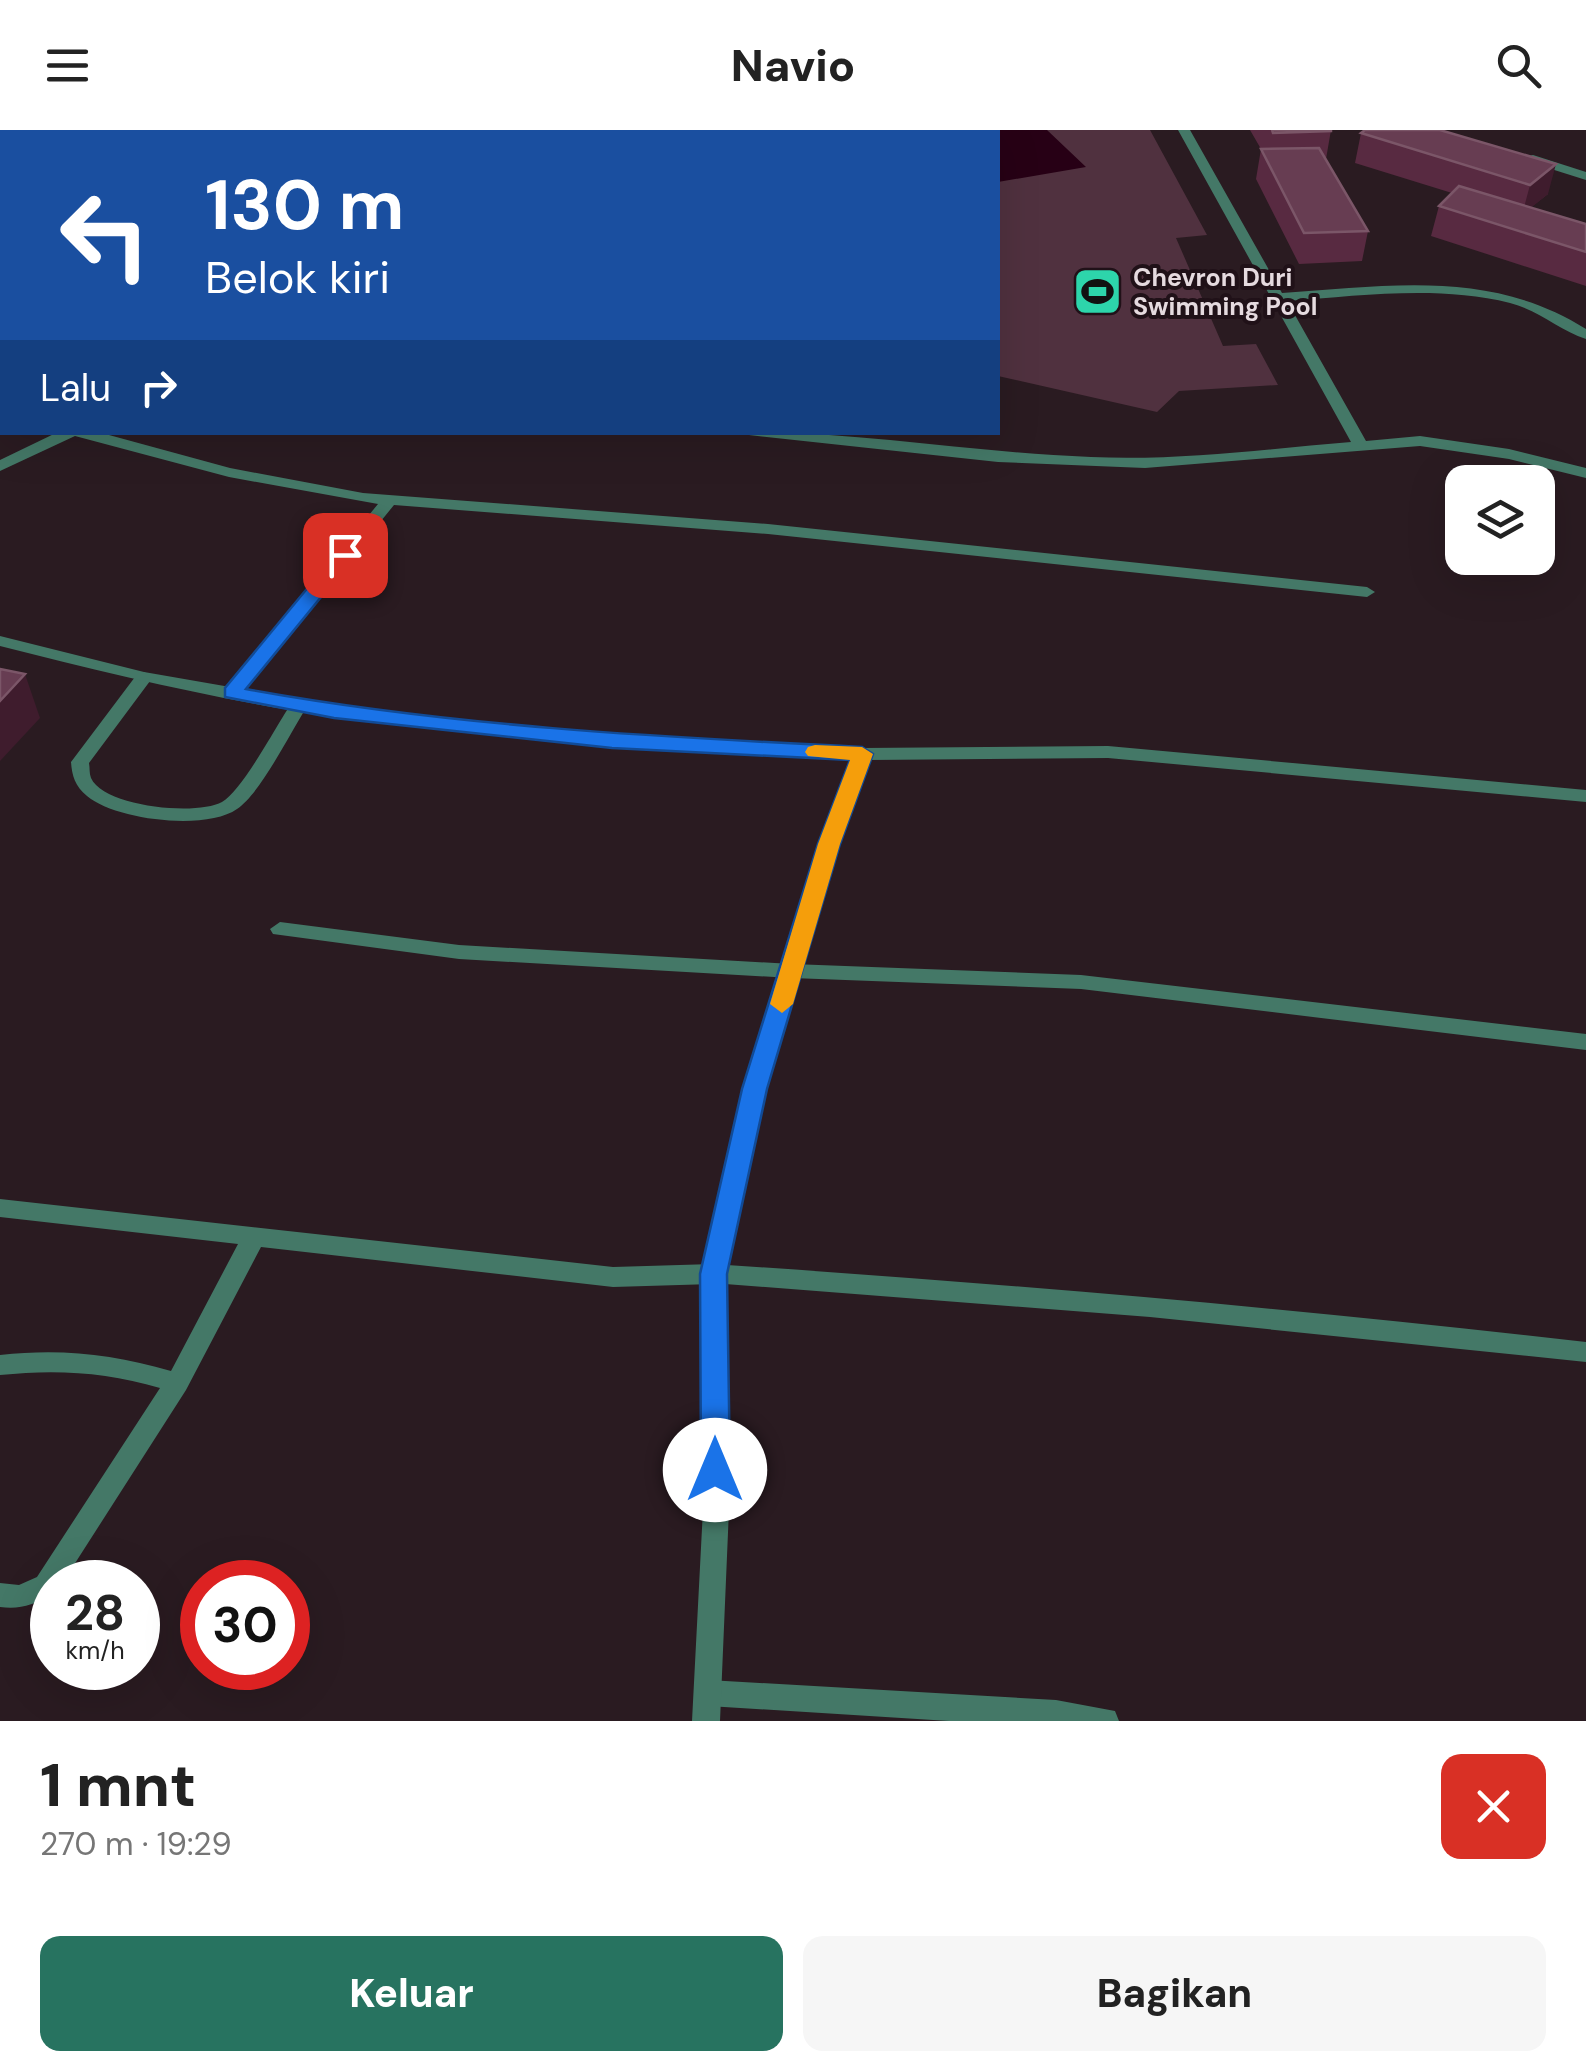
<!DOCTYPE html>
<html lang="id">
<head>
<meta charset="utf-8">
<style>
	:root { --surface:#fff; --page:#f6f6f6; --text:#222; --muted:#767676; --accent:#277360 }
	body { margin:0; font-family:"DM Sans",sans-serif; background:var(--page); color:var(--text); height:100vh; display:flex; flex-direction:column; font-size:38px; white-space:nowrap }
	* { box-sizing:border-box; margin:0 }
	p { font-size:32px; color:var(--muted) }
	.icon { flex:none; width:55px; height:55px; fill:none; stroke:currentColor; stroke-width:2; stroke-linecap:round; stroke-linejoin:round }
	.map { position:relative; height:1591px; overflow:hidden }
	.side { display:flex; flex-direction:column; background:var(--surface); flex:1 }
	.side>* { flex:none }
	.top-card { position:absolute; left:0px; top:0px; width:1000px; height:305px; box-shadow:0 10px 40px #0002; background:#1a4fa0; color:#fff; overflow:hidden }
	.buttons { position:absolute; left:1445px; top:335px; display:grid; gap:20px }
	.buttons a { display:grid; place-items:center; width:110px; height:110px; border-radius:20px; background:var(--surface); box-shadow:0 10px 40px #0002; font-size:50px }
	.speed { position:absolute; left:30px; top:1430px; display:flex; gap:20px; font-size:50px; font-weight:700; text-align:center }
	.speed>* { display:grid; place-content:center; width:130px; height:130px; border-radius:50%; background:var(--surface); box-shadow:0 10px 40px #0002; line-height:1 }
	.speed small { font-size:25px; font-weight:400 }
	.speed .limit { border:15px solid #d22; background:#fff; color:#111 }
	.pin { position:absolute; display:grid; place-items:center; width:85px; height:85px; color:#fff; margin:-42px; border-radius:20px; box-shadow:0 5px 15px #0006 }
	.me { position:absolute; width:110px; margin:-55px; rotate:0deg; stroke-linejoin:round; filter:drop-shadow(0 0 8px #0008) }
	.turn { display:flex; align-items:center; gap:35px; height:210px; padding:0 40px; font-size:45px }
	.turn .icon { width:130px; height:130px; stroke-width:2.5 }
	.turn b { display:block; font-size:70px; line-height:85px }
	.then { display:flex; align-items:center; height:95px; padding:0 40px; background:#0003; gap:20px; font-size:38px }
	.round { display:grid; place-items:center; flex:none; width:105px; height:105px; border-radius:20px; background:var(--page) }
	.overview { display:flex; align-items:center; justify-content:space-between; height:170px; padding:0 40px }
	h1 { font-size:60px; font-weight:800; line-height:75px }
	.button { display:flex; gap:20px; margin-top:auto; padding:20px 40px }
	.button a { flex:1; height:115px; border-radius:20px; background:var(--accent); color:#fff; font-size:40px; font-weight:800; line-height:115px; text-align:center }
	.button a+a { background:var(--page); color:var(--text) }
	header { display:flex; justify-content:space-between; align-items:center; height:130px; padding:0 40px; background:var(--surface); font-size:45px; font-weight:800 }
	.map>svg:first-child { display:block }
	.green { fill:#50313f }
	.water { fill:#270015 }
	.lines { fill:none; stroke-linecap:round; stroke-linejoin:round }
	.lane { fill:#447867; fill-rule:evenodd }
	.street { fill:#447867; fill-rule:evenodd }
	.wall { fill:#582a41 }
	.shaded-wall { fill:#3f1c2d }
	.building { fill:#673d52; stroke:#7b5668; stroke-width:2.5 }
	.route { fill:#1a73e8; stroke:#114b97; stroke-width:2.5 }
	.slow { fill:#f59e0b }
	.labels { text-anchor:middle; stroke-width:8; stroke-linejoin:round; paint-order:stroke }
	.far-poi-label { font-size:25px; font-weight:bold; fill:#e5dadf; stroke:#201118; text-anchor:start }
</style>
</head>
<body>
<header><svg class="icon" aria-label="menu" viewBox="0 0 24 24"><path d="M4 6h16M4 12h16M4 18h16"/></svg>Navio<svg class="icon" aria-label="search" viewBox="0 0 24 24"><circle cx="10" cy="10" r="6"/><path d="M15 15l6 6"/></svg></header>
<div class="map">
<svg width="1586" height="1591" viewBox="0 0 1586 1591">
	<rect width="100%" height="100%" fill="#2a1b21"/>
	<polygon class="green" points="737,0 1150,0 1207,105 1176,108 1223,216 1256,214 1278,255 1179,261 1157,282 998,246 998,2"/>
	<polygon class="water" points="968,0 1047,0 1086,37 998,52 998,2 952,2"/>
	<g class="lines">
		<g class="lane">
			<polygon points="58,302 98,302 230,338 363,363 768,394 1367,457 1375,462 1367,467 768,404 394,375 238,567 226,567 223,563 226,559 378,374 229,347 75,306 0,341 0,330"/>
			<path d="M 144,542 L 153,547 L 89,633 C 90,638 89,643 91,648 C 104,677 197,686 222,672 C 243,660 277,594 293,571 L 299,569 L 308,575 C 291,601 261,663 237,679 C 206,701 115,690 87,666 C 75,656 72,646 71,632 L 138,543 Z"/>
			<polygon points="280,792 459,815 792,834 1081,845 1586,904 1586,920 1081,859 792,848 459,829 273,804 270,799"/>
			<path d="M 0,1069 L 613,1137 L 713,1134 L 721,1137 L 725,1144 L 721,1151 L 713,1154 L 613,1157 L 261,1117 L 186,1260 L 63,1452 L 52,1452 L 52,1466 C 33,1474 21,1480 0,1477 L 0,1453 L 19,1455 L 37,1447 L 160,1258 C 106,1242 56,1239 0,1245 L 0,1225 C 60,1218 113,1224 171,1241 L 238,1114 L 0,1087 Z"/>
			<polygon points="708,1550 1056,1570 1115,1581 1119,1591 949,1591 708,1576 698,1572 694,1563 698,1554"/>
		</g>
		<g class="street">
			<path d="M 1178,0 L 1190,0 L 1282,163 C 1389,156 1491,139 1586,199 L 1586,209 C 1559,200 1538,180 1510,173 C 1437,155 1360,166 1287,171 L 1366,311 L 1420,306 L 1509,319 L 1586,338 L 1586,348 L 1509,329 L 1420,316 L 1145,338 L 998,332 L 749,305 L 747,302 C 862,302 976,323 1091,327 C 1178,331 1265,319 1351,312 Z"/>
			<polygon points="1533,25 1586,42 1586,50 1529,32 1529,26"/>
			<path d="M 0,506 L 144,542 L 334,575 L 612,606 L 862,618 L 1108,616 L 1586,660 L 1586,672 L 1108,628 L 869,630 L 839,714 L 766,959 L 727,1135 C 1014,1154 1300,1179 1586,1212 L 1586,1232 L 1150,1187 L 725,1154 L 729,1379 L 720,1591 L 692,1591 L 703,1379 L 701,1144 L 744,959 L 819,714 L 851,629 C 678,621 506,611 335,587 C 222,571 111,544 0,516 Z"/>
		</g>
	</g>
	<g class="wall">
		<polygon points="1250,0 1331,0 1326,29 1368,101 1362,131 1299,134 1256,49 1261,19"/>
		<polygon points="1440,0 1548,64 1531,77 1586,94 1586,156 1431,106 1439,76 1452,63 1355,33 1361,3"/>
	</g>
	<g class="shaded-wall">
		<polygon points="2,24 2,60 0,62 0,26"/>
		<polygon points="1556,34 1548,64 1522,85 1530,55"/>
		<polygon points="25,544 40,588 0,631 0,571"/>
	</g>
	<g class="building">
		<polygon points="0,0 39,0 36,2 2,2 2,24 0,26"/>
		<polygon points="1272,0 1331,0 1331,1 1273,3"/>
		<polygon points="1365,0 1440,0 1556,34 1530,55 1361,3"/>
		<polygon points="1319,18 1368,101 1304,103 1261,19"/>
		<polygon points="1459,56 1586,94 1586,122 1439,76"/>
		<polygon points="0,539 25,544 0,571"/>
	</g>
	<path class="route" d="M 345,419 L 354,425 L 352,429 L 246,559 C 449,596 656,607 862,617 L 873,624 L 840,714 L 767,959 L 727,1144 L 730,1340 L 725,1349 L 715,1353 L 705,1349 L 701,1340 L 700,1144 L 742,959 L 818,714 L 850,630 L 612,618 L 334,588 L 225,567 L 225,558 L 338,421 Z"/>
	<polygon class="slow" points="815,615 862,617 873,624 840,714 793,874 782,883 770,874 818,714 850,630 808,626 805,622 808,617"/>
	<defs>
		<symbol id="stadium-square" viewBox="-11 -11 22 22"><rect x="-9" y="-9" width="18" height="18" rx="4" fill="#2dd5ab" stroke="#201118"/><path d="M0-5a6.5 5 0 1 0 0 10a6.5 5 0 1 0 0-10ZM-3.5-1.8h7v3.6h-7Z" fill="#111"/></symbol>
	</defs>
	<g fill-rule="evenodd">
		<use href="#stadium-square" x="1070" y="134" width="55" height="55"/>
	</g>
	<g class="labels">
		<g class="far-poi-label">
			<text x="1133" y="156">Chevron Duri<tspan x="1133" dy="29">Swimming Pool</tspan></text>
		</g>
	</g>
</svg>
<div class="buttons">
<a><svg class="icon" aria-label="layers" viewBox="0 0 24 24"><path d="M12 4l9 5-9 5-9-5zM3 14l9 5 9-5"/></svg></a>
</div>
<div class="speed"><div>28<small>km/h</small></div><div class="limit">30</div></div>
<div class="pin" style="left:345px;top:425px;background:#d93025"><svg class="icon" aria-label="arrive" viewBox="0 0 24 24"><path d="M6 21V4h12l-3 4 3 4H6"/></svg></div>
<svg class="me" style="left:715px;top:1340px" viewBox="-20 -20 40 40"><circle r="19" fill="#fff"/><path d="M0-13L10 11 0 6-10 11z" fill="#1a73e8"/></svg>
<div class="top-card">
<div class="turn"><svg class="icon" aria-label="left" viewBox="0 0 24 24"><path d="M17 20v-9H6M10 6l-5 5 5 5"/></svg><div><b>130 m</b>Belok kiri</div></div>
<div class="then">Lalu<svg class="icon" aria-label="right" viewBox="0 0 24 24"><path d="M7 20v-9h11M14 6l5 5-5 5"/></svg></div>
</div>
</div>
<section class="side">
<div class="overview"><div><h1>1 mnt</h1><p>270 m · 19:29</p></div><a class="round" style="background:#d93025;color:#fff"><svg class="icon" aria-label="close" viewBox="0 0 24 24"><path d="M6 6l12 12M18 6L6 18"/></svg></a></div>
<div class="button"><a>Keluar</a><a>Bagikan</a></div>
</section>
</body>
</html>
